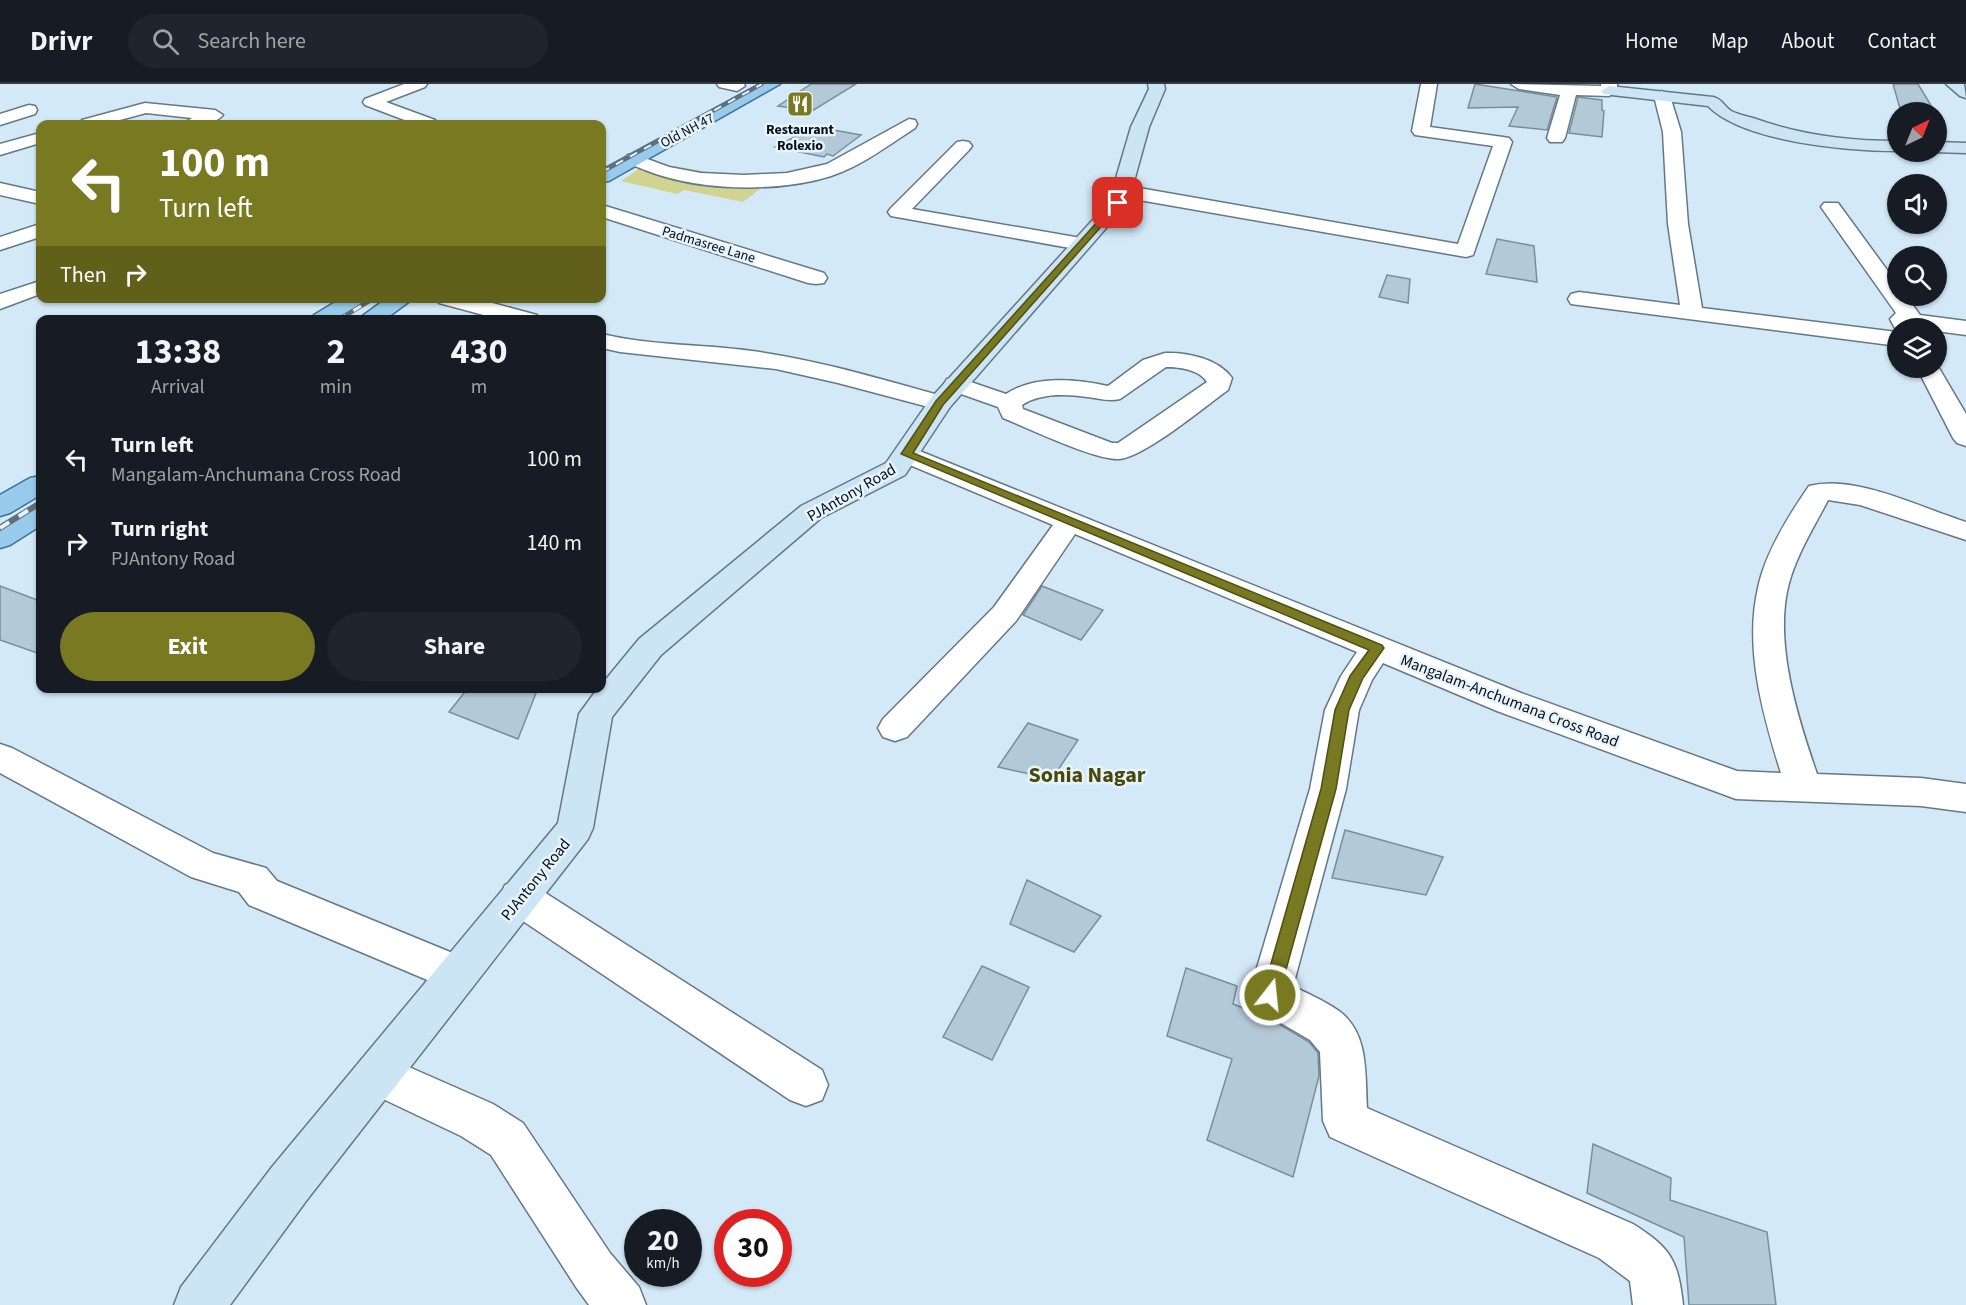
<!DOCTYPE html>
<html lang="en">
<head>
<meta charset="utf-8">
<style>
	:root { --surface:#171b24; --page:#20242c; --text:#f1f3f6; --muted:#9ea1a6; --line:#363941; --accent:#787921 }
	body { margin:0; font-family:"Source Sans 3",sans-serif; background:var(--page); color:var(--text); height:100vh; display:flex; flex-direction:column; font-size:22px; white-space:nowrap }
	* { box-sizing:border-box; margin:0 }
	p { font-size:20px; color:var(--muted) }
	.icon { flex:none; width:33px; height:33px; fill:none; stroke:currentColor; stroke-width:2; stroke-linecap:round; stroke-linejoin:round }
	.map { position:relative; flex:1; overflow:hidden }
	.panel { position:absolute; left:36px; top:231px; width:570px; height:378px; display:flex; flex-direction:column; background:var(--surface); border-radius:12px; box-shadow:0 2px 4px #0004 }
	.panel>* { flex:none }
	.hud { position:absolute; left:36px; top:36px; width:570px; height:183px; border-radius:12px; box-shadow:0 2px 4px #0004; background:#787921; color:#fff; overflow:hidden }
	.needle { width:39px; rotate:43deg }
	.tools { position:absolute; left:1887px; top:18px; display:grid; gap:12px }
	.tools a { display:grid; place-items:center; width:60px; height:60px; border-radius:50%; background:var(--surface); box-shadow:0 2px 4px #0004; font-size:30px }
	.speed { position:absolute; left:624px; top:1125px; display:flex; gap:12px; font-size:30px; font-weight:700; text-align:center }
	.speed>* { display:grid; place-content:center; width:78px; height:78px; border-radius:50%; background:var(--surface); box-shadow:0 2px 4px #0004; line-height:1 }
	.speed small { font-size:15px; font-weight:400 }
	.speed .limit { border:9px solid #d22; background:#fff; color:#111 }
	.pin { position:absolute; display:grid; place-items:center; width:51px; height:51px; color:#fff; margin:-26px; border-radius:12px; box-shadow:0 3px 9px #0006 }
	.me { position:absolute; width:66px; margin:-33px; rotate:16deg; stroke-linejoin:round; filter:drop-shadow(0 0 4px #0008) }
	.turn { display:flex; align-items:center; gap:21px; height:126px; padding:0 24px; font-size:27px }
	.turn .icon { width:78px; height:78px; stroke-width:2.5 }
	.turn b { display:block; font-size:42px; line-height:51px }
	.then { display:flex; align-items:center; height:57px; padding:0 24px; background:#0003; gap:12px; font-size:22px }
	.eta { display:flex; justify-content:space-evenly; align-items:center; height:102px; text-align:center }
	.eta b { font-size:36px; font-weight:700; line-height:42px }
	.button { display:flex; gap:12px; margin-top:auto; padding:12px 24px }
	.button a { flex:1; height:69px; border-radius:36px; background:var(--accent); color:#fff; font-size:24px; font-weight:700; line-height:69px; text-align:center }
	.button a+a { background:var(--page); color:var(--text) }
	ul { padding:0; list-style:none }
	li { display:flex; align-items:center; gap:18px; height:84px; padding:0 24px }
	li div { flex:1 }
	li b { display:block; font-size:22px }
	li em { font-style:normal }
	header { display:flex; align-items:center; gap:36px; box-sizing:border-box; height:84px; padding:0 30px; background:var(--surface); border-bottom:2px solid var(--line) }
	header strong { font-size:28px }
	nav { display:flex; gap:33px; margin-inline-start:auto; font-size:21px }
	.search { width:420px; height:54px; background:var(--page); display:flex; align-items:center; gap:15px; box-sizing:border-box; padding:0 21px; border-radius:33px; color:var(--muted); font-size:22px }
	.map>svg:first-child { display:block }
	.green { fill:#d1d490 }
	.building { fill:#b4c9d8; stroke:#798e9b; stroke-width:1.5 }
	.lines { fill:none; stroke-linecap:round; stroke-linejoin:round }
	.street-casing { stroke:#647885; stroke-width:3 }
	.secondary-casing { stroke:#647885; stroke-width:3 }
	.primary-casing { stroke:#397397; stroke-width:3 }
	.street { fill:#fff; fill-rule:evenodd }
	.secondary { fill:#cce5f5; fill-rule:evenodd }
	.primary { fill:#98cbeb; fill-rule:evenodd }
	.rail-far2-casing { stroke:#616f78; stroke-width:4 }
	.rail-far1-casing { stroke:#616f78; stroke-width:4.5 }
	.rail-casing { stroke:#616f78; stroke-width:6 }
	.rail-far2 { stroke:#e7f4fd; stroke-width:2; stroke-dasharray:8; stroke-linecap:butt }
	.rail-far1 { stroke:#e7f4fd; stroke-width:3; stroke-dasharray:9; stroke-linecap:butt }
	.rail { stroke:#e7f4fd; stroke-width:4; stroke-dasharray:11; stroke-linecap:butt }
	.route { fill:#787921; stroke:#4e4f15; stroke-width:1.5 }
	.labels { text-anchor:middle; stroke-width:5; stroke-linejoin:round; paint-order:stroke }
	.far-poi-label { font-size:14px; font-weight:bold; fill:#080f14; stroke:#e7f4fd }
	.far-street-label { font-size:14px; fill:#080f14; stroke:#e7f4fd }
	.street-label { font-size:16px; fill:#080f14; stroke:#e7f4fd }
	.district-label { font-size:22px; font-weight:bold; fill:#484909; stroke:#e7f4fd }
</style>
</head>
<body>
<header>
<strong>Drivr</strong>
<div class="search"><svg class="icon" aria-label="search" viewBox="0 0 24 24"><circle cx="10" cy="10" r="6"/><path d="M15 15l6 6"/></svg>Search here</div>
<nav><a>Home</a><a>Map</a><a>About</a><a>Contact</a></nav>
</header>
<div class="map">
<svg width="1966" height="1221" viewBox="0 0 1966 1221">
	<rect width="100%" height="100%" fill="#d3e9f8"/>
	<polygon class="green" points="649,78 703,87 765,101 743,118 684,106 677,110 621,97"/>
	<g class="building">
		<polygon points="811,0 856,0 812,27 778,22"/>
		<polygon points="1475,0 1557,13 1547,46 1509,42 1518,23 1468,24"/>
		<polygon points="1893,0 1918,0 1935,28 1901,28"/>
		<polygon points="1578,13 1602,16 1602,26 1604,27 1602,53 1569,49"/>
		<polygon points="814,43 828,45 861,51 833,72 827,70 824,73 775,63"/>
		<polygon points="1497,155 1534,162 1537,198 1486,190"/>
		<polygon points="1387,191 1410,195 1408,219 1379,213"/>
		<polygon points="0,502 40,517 40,570 0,556"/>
		<polygon points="1042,502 1103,526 1081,556 1023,531"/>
		<polygon points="468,604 538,604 518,655 449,628"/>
		<polygon points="1028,639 1078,656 1052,695 998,683"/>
		<polygon points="1345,746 1443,773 1426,811 1332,794"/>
		<polygon points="1027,796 1101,832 1074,868 1010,840"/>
		<polygon points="982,882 1029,903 992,976 943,953"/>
		<polygon points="1186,884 1237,902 1233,920 1265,932 1309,958 1318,969 1319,992 1293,1093 1207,1056 1232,975 1167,952"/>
		<polygon points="1593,1060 1671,1094 1670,1116 1767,1148 1776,1221 1689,1221 1684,1153 1587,1109"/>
	</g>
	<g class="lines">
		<defs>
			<g id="street">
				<polygon points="404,0 427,0 425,3 386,18 435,36 437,40 415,40 365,21 363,18 365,15"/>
				<polygon points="717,0 744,0 745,2 737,7 719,3"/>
				<polygon points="1421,0 1437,0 1430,43 1503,53 1509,54 1512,58 1473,171 1466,173 1122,113 1115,111 1113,107 1115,103 1122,101 1458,160 1493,62 1415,51 1412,47"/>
				<polygon points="1511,0 1601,2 1601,0 1617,0 1617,7 1609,12 1576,11 1565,54 1562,58 1550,58 1547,54 1560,11 1519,5"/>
				<polygon points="1662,7 1670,12 1681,48 1688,140 1702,224 1897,248 1890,235 1896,229 1821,123 1824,119 1838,119 1898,201 1898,212 1906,212 1920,231 1966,237 1966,251 1936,247 1936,244 1898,244 1898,262 1571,220 1568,215 1571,210 1579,208 1680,221 1668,140 1663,48 1654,12"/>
				<path d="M 145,19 L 215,26 L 223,31 C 213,42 196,41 183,40 L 192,34 L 146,29 L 105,40 L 80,40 L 82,36 Z"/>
				<polygon points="29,21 35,22 37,26 35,30 0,41 0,30"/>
				<path d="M 909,35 L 915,36 L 917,40 L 915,44 C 889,61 861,82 831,92 C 778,109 696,107 645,86 C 638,83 629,81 625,75 L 628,71 L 634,70 L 669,83 L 701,89 L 744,91 L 787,89 L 827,80 Z"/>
				<polygon points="40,49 40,59 0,71 0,60"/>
				<polygon points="963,57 969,58 972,62 969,66 912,125 1081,154 1088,156 1091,160 1088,164 1081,166 891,132 888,128 891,124 957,58"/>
				<polygon points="0,99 40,108 40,120 0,111"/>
				<polygon points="602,121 824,189 827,194 824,199 816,200 808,199 602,133"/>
				<polygon points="40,140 40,153 0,166 0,153"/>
				<polygon points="40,197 40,210 0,225 0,210"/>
				<polygon points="436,214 474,214 537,231 540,236 502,236 439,219"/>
				<path d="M 602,250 C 652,262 702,260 752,267 C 819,276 884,296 949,314 L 952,319 L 949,324 L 940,326 L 838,299 L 776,285 L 620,268 L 602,264 Z"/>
				<path d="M 1165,269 C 1187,268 1219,275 1232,294 L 1228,306 C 1204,323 1146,372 1120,375 C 1096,377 1028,344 1003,334 L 998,323 L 947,305 L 944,300 L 947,295 L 956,293 L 1006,310 C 1034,291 1077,295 1108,302 L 1143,276 ZM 1166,283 C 1180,283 1200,286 1207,298 L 1118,359 L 1112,359 L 1023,325 L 1022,321 C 1040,309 1066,310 1087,313 C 1098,314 1108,318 1120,315 Z"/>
				<polygon points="1936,279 1966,330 1966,362 1957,359 1953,354 1917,284 1936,284"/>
				<path d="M 907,362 L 1521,609 L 1737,687 L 1781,689 C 1763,631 1744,564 1758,504 C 1765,469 1789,431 1809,402 C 1856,390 1921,424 1966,438 L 1966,456 L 1860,421 L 1828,416 C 1814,443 1797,470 1789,499 C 1773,557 1798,635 1817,690 L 1921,694 L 1966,700 L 1966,728 L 1921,722 L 1736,715 L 1497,627 L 1383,579 L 1372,596 L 1359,626 L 1346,705 L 1293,902 C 1308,910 1325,917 1339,927 C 1369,949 1365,990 1367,1024 L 1633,1140 C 1671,1164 1678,1176 1683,1221 L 1633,1221 L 1630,1197 L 1599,1174 L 1330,1053 L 1323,1037 L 1320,968 L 1310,956 L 1255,924 L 1249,911 L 1310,705 L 1325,626 L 1341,592 L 1357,568 L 1075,450 L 1016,537 L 907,653 L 895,657 L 883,653 L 878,644 L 883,635 L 994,523 L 1053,441 L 898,376 L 894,370 L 898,364 Z"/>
				<polygon points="0,660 12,664 213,769 266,784 277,797 472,877 478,890 472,903 458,909 444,903 249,821 239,808 191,793 0,689"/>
				<polygon points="519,796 533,801 822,986 828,1001 822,1016 806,1022 790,1016 505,825 500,813 505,801"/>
				<polygon points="377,969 493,1020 523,1039 610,1169 639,1203 646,1221 589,1221 576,1203 491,1071 461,1052 362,1005 355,990 362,975"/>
			</g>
			<g id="secondary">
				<polygon points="1148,0 1164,0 1165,5 1149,43 1128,119 950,323 905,391 821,434 661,571 612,633 593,744 588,755 306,1117 230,1221 174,1221 181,1203 272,1083 558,739 579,630 598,604 602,604 602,600 639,555 801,422 886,379 931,314 1109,118 1131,43 1149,5"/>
				<polygon points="1946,0 1964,0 1966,14 1960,12"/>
				<path d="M 1609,2 L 1713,13 C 1722,15 1724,22 1731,27 C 1737,30 1746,32 1753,34 C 1800,51 1847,57 1898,57 L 1898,67 C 1848,67 1743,58 1708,22 L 1603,10 L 1601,7 Z"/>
				<polygon points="1936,58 1966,59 1966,69 1933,68 1936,68"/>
			</g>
			<g id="primary">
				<polygon points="760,0 780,0 609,97 602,98 602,86"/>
				<polygon points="342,214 369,214 338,236 311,236 314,231"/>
				<polygon points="387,214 414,214 384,236 357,236"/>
				<polygon points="40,392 40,411 10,429 0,432 0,411 30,394"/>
				<polygon points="40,421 40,442 10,461 0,464 0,442 30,424"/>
			</g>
		</defs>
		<use href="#street" class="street-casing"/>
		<use href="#secondary" class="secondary-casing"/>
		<use href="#primary" class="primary-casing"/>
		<use href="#street" class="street"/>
		<use href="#secondary" class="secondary"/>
		<use href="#primary" class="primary"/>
		<defs>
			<polyline id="rail-far2" points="602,88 762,0"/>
			<polyline id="rail-far1" points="338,236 374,214"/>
			<polyline id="rail" points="0,444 40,419"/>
		</defs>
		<use href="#rail-far2" class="rail-far2-casing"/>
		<use href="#rail-far1" class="rail-far1-casing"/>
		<use href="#rail" class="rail-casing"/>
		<use href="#rail-far2" class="rail-far2"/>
		<use href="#rail-far1" class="rail-far1"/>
		<use href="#rail" class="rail"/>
	</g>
	<polygon class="route" points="1116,117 1122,119 943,321 913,369 1382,561 1384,564 1363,594 1349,626 1336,705 1279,911 1276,916 1270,919 1264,916 1262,911 1321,705 1335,626 1350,592 1369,566 901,370 936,317"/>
	<defs>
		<symbol id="restaurant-square" viewBox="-11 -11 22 22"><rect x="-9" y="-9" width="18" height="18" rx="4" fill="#787921" stroke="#e7f4fd"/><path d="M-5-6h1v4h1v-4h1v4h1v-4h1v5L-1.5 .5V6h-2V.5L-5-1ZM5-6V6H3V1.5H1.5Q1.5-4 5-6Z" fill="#fff"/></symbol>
	</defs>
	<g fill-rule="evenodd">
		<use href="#restaurant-square" x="785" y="5" width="30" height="30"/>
	</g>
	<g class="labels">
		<g class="far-poi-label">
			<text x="800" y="50">Restaurant<tspan x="800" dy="16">Rolexio</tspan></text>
		</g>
		<g class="far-street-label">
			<text transform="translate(687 46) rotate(-28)" y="5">Old NH 47</text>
			<text transform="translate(709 160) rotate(17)" y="5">Padmasree Lane</text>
		</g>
		<g class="street-label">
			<text transform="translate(851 408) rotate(-30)" y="6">PJAntony Road</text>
			<text transform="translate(1510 616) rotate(21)" y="6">Mangalam-Anchumana Cross Road</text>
			<text transform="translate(535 795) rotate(-51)" y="6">PJAntony Road</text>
		</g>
		<g class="district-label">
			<text x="1087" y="698">Sonia Nagar</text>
		</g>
	</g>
</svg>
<div class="tools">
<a><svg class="needle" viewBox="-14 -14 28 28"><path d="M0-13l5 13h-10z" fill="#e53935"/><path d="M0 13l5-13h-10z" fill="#9ea1a6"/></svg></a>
<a><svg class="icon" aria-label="sound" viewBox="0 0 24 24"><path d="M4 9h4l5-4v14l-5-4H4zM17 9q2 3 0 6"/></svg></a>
<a><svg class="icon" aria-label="search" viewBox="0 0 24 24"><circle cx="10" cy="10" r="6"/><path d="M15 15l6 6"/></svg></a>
<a><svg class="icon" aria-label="layers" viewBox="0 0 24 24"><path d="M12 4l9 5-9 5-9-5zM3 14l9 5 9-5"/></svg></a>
</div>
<div class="speed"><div>20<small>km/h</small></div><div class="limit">30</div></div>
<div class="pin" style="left:1118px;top:119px;background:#d93025"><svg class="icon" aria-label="arrive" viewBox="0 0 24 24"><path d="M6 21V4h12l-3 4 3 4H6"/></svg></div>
<svg class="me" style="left:1270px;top:911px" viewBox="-20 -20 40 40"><circle r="17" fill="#787921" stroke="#fff" stroke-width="3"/><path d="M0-11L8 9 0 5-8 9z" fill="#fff"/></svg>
<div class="hud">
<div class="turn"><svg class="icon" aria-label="left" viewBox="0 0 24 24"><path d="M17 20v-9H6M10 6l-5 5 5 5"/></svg><div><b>100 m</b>Turn left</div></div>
<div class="then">Then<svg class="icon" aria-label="right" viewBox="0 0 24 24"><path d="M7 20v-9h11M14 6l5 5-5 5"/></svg></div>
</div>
<section class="panel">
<div class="eta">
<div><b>13:38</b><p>Arrival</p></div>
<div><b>2</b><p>min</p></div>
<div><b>430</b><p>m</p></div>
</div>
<ul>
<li><svg class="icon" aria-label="left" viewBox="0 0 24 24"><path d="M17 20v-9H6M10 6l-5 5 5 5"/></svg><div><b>Turn left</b><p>Mangalam-Anchumana Cross Road</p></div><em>100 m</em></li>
<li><svg class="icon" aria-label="right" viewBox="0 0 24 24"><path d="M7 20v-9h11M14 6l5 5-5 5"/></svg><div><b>Turn right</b><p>PJAntony Road</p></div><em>140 m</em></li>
</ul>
<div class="button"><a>Exit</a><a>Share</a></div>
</section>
</div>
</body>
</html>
